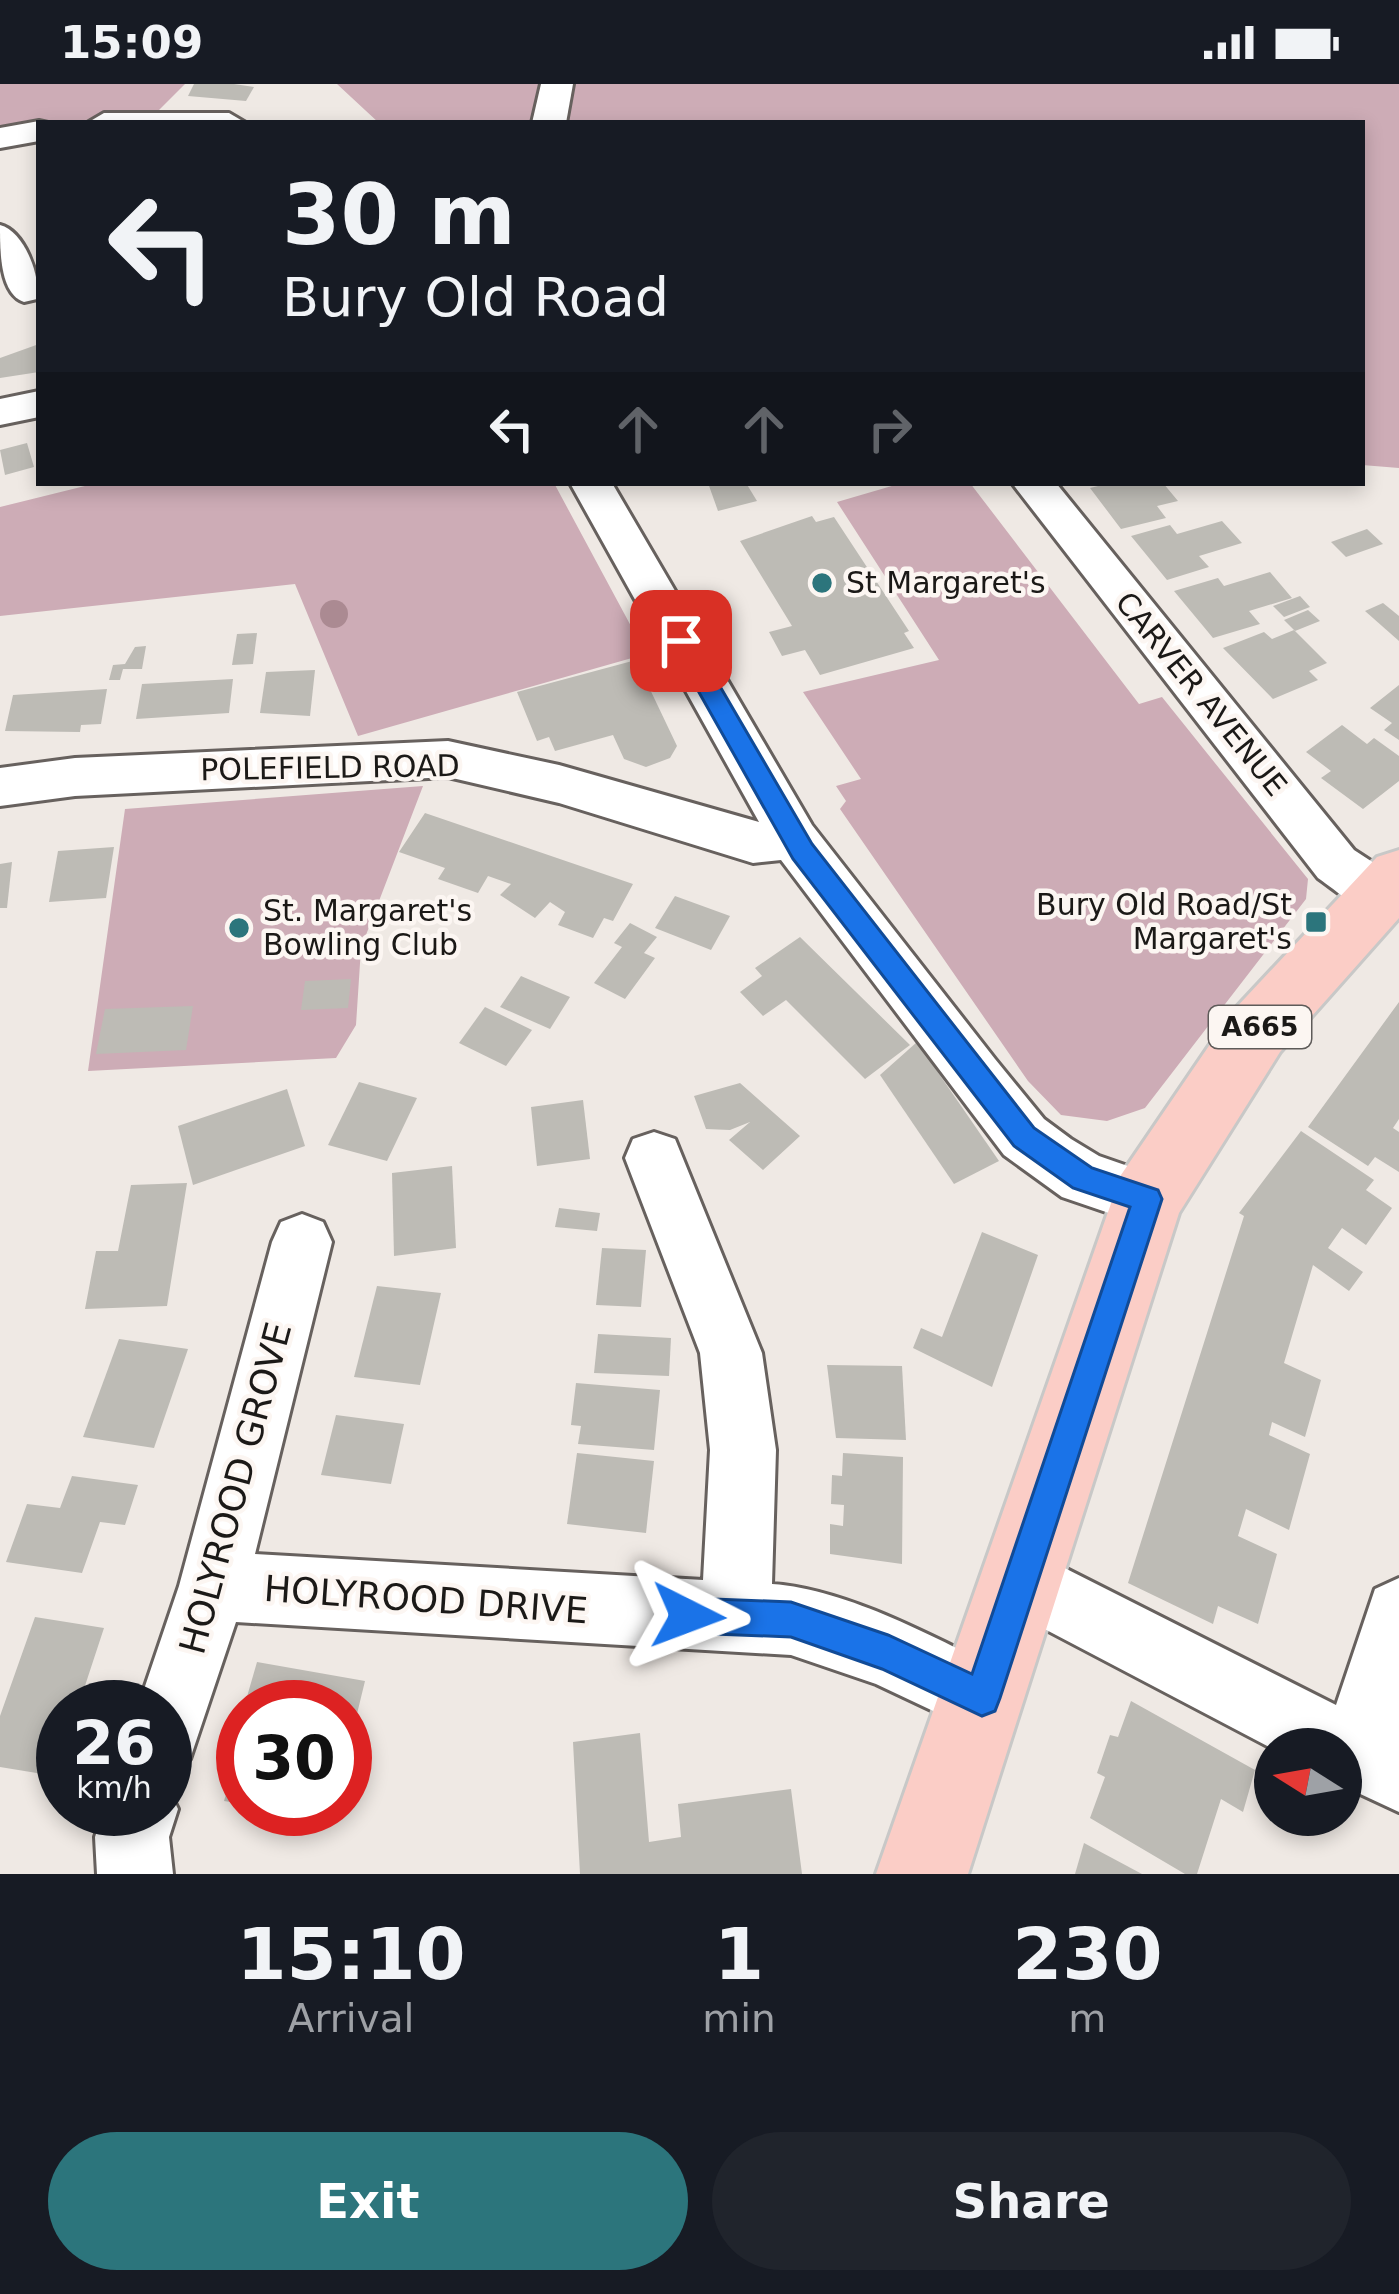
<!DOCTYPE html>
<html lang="en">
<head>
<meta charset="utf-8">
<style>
	:root { --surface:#171b24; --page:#20242c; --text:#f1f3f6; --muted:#9ea1a6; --accent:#2c757c }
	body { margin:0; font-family:"DejaVu Sans",sans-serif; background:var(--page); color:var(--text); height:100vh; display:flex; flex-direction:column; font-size:45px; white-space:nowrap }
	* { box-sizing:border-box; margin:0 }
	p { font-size:39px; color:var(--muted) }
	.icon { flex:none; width:66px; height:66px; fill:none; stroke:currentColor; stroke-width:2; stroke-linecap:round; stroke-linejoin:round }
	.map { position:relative; height:1790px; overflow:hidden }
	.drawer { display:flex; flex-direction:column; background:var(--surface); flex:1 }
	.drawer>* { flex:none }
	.hud { position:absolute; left:36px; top:36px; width:1329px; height:366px; border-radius:0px; box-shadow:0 6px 18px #0003; background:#171b24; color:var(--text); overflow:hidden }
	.needle { width:78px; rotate:281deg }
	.fabs { position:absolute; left:1254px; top:1644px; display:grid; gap:24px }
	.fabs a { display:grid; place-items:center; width:108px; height:108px; border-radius:50%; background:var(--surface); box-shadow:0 6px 18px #0003; font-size:60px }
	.speed { position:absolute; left:36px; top:1596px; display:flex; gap:24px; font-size:60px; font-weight:700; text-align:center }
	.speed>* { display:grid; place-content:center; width:156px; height:156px; border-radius:50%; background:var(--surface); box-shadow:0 6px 18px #0003; line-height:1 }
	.speed small { font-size:30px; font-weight:400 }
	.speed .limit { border:18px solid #d22; background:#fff; color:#111 }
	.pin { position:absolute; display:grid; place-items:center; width:102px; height:102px; color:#fff; margin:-51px; border-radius:24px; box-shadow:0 6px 18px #0006 }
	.me { position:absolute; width:132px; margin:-66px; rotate:93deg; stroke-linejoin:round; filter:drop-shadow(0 0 9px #0008) }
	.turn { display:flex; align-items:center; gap:42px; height:252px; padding:0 48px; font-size:54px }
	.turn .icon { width:156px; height:156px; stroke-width:2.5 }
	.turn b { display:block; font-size:84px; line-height:102px }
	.lanes { display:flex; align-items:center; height:114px; padding:0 48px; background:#0003; justify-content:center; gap:60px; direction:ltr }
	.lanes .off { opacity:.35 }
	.eta { display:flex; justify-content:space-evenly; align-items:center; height:204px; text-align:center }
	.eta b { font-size:72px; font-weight:700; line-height:84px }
	.primary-button { display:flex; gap:24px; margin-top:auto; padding:24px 48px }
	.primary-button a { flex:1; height:138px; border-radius:72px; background:var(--accent); color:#fff; font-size:48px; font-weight:700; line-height:138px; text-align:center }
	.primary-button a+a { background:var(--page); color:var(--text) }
	.status { display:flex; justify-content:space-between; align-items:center; height:84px; padding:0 60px; background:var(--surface); direction:ltr }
	.status svg { height:33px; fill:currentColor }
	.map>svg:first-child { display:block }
	.green { fill:#cdacb6 }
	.building { fill:#bdbbb5 }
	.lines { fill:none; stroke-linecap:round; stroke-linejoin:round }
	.minor-casing { stroke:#67615e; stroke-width:6 }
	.major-casing { stroke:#c8c8c7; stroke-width:6 }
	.minor { fill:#fff; fill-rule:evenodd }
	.major { fill:#fbcdc6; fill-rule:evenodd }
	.tree { fill:#ab8a92 }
	.route { fill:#1a73e8; stroke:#114b97; stroke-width:3 }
	.poi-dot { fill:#2c757c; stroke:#fcf6f2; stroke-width:4.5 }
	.labels { text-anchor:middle; stroke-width:9; stroke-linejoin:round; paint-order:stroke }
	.shield { fill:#fcf6f2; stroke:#5e5b59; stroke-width:3 }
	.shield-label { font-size:27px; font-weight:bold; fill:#1b1917 }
	.poi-label { font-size:30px; fill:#1b1917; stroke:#fcf6f2; text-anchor:start }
	.street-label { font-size:30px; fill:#1b1917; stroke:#fcf6f2 }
	.near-street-label { font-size:36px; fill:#1b1917; stroke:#fcf6f2 }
</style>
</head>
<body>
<div class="status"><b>15:09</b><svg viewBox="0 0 49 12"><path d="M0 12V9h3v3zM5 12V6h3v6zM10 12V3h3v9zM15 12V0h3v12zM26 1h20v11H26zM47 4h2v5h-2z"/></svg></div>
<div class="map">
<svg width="1399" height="1790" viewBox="0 0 1399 1790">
	<rect width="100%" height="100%" fill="#efe9e4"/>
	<g class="green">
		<polygon points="0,0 185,0 158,27 161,31 39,39 0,50"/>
		<polygon points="337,0 1399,0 1399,384 1362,381 1362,39 379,39"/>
		<polygon points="97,399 554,399 646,570 358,652 295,500 0,532 0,423"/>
		<polygon points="902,399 970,399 1139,620 1162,613 1308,795 1306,815 1145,1024 1107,1037 1061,1031 1028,997 840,725 846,717 836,702 861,695 803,608 939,576 837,418"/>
		<polygon points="423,702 361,864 356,941 336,974 88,987 125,725"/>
	</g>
	<g class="building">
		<polygon points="194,0 234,0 254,3 246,17 188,12"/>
		<polygon points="39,260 39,288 0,294 0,274"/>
		<polygon points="27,359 34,383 5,391 0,366"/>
		<polygon points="708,399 746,399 757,417 718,427"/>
		<polygon points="1110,399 1163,399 1178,417 1157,422 1166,434 1121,445 1090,404"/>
		<polygon points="812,432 816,438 834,433 909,547 904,549 914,564 820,591 805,566 782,572 769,548 792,542 740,457"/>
		<polygon points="1222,437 1242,459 1199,472 1209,483 1167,496 1131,452 1170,441 1177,450"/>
		<polygon points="1367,445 1383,460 1346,473 1331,458"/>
		<polygon points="1270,488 1292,514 1249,527 1260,540 1213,554 1174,507 1218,494 1224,502"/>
		<polygon points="1300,512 1310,523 1284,533 1273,522"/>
		<polygon points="1383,519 1399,532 1399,557 1365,527"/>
		<polygon points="1308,526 1320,537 1295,547 1284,536"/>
		<polygon points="1294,546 1327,579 1309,587 1318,596 1273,615 1223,564 1264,548 1272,555"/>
		<polygon points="257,549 253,580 232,581 237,550"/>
		<polygon points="146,562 142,585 123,585 120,596 109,596 113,581 125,580 135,563"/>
		<polygon points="636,576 677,662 670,674 646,683 624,675 613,651 555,667 549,653 537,657 517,608"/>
		<polygon points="315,586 310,632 260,629 266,588"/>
		<polygon points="233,595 229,629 136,635 142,600"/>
		<polygon points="1399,601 1399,656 1384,646 1392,639 1370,624"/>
		<polygon points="107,605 101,640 81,641 80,648 5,647 13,611"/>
		<polygon points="1342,641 1367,660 1374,654 1399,672 1399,697 1363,725 1321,694 1331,687 1306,668"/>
		<polygon points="425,729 633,800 613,837 604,834 593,854 558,841 565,828 550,818 535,834 500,811 511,800 488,792 478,809 438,795 445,784 399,768"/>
		<polygon points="114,763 106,814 49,818 58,767"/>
		<polygon points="12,778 7,824 0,824 0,780"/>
		<polygon points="675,812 730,832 711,866 655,844"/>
		<polygon points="630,839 657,853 644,869 655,874 625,915 594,899 622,863 614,859"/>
		<polygon points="800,853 910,961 865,995 786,916 763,932 740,908 762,892 755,884"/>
		<polygon points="521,892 570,913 550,945 500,923"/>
		<polygon points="351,895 348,924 301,926 305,897"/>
		<polygon points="1399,918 1399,1035 1393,1044 1399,1048 1399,1088 1375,1073 1368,1082 1308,1043"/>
		<polygon points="193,922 186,966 96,970 105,925"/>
		<polygon points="485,923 532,946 506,982 459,959"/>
		<polygon points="917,958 999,1077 954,1100 880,991"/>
		<polygon points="359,998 417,1014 387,1077 328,1061"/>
		<polygon points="740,999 800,1052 763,1086 729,1056 750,1038 730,1046 706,1045 694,1012"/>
		<polygon points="287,1005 305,1062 193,1101 178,1042"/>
		<polygon points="583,1016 590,1075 537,1082 531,1023"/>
		<polygon points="1301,1047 1374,1096 1366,1106 1392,1124 1366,1161 1342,1144 1328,1164 1363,1188 1349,1207 1313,1181 1284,1279 1321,1296 1305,1353 1272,1338 1269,1351 1310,1370 1289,1446 1246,1425 1238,1452 1277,1470 1258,1540 1218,1522 1213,1540 1128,1499 1244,1132 1239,1129"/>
		<polygon points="452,1082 456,1164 394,1172 392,1089"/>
		<polygon points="187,1099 167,1222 85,1225 96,1167 118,1167 131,1101"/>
		<polygon points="559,1124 600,1129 597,1147 555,1143"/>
		<polygon points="982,1148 1038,1171 992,1303 913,1264 921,1244 942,1253"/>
		<polygon points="602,1164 646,1166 641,1223 596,1221"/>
		<polygon points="377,1202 441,1209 420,1301 354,1293"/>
		<polygon points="598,1250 671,1254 669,1292 594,1289"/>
		<polygon points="119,1255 188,1265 154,1364 83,1353"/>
		<polygon points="827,1281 902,1282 906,1356 836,1354"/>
		<polygon points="576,1299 660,1306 654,1366 578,1360 581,1342 571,1341"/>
		<polygon points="336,1331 404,1340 391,1400 321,1391"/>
		<polygon points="577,1369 654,1377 646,1449 567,1440"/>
		<polygon points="843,1369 903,1373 902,1480 830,1470 830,1440 843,1442 844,1421 831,1420 832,1391 842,1392"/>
		<polygon points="72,1392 138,1401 125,1441 100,1438 82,1489 6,1478 27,1420 60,1424"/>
		<polygon points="35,1533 104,1544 78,1623 63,1623 63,1668 55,1692 0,1683 0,1632"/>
		<polygon points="257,1578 365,1597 347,1671 345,1623 244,1623"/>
		<polygon points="1131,1617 1255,1686 1243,1728 1221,1715 1197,1790 1185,1790 1090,1734 1105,1693 1097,1689 1110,1651 1118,1653"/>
		<polygon points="640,1649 649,1758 681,1753 678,1720 791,1705 802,1790 580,1790 573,1658"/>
		<polygon points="236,1677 243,1678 243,1720 224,1717"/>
		<polygon points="1084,1759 1142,1790 1075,1790"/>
	</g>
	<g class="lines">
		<defs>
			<g id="minor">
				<polygon points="541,0 573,0 566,39 532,39"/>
				<polygon points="104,29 229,29 246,39 87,39"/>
				<polygon points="39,37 48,39 39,39 39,57 0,64 0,44"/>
				<path d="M 0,141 C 24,147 41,192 37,215 L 24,218 C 0,210 0,168 0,141 Z"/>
				<polygon points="39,307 39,333 0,341 0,315"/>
				<polygon points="570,399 612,399 812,741 995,975 1044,1035 1071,1055 1099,1072 1168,1096 1177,1115 1168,1134 1147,1142 1062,1113 1004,1071 781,776 753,779 559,719 448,693 75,712 0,722 0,684 75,674 448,657 559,681 759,738"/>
				<path d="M 1012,399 L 1056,399 L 1354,766 L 1397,794 L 1397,824 C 1365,835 1344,812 1318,794 Z"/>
				<path d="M 654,1048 L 675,1055 L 762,1269 L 776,1366 L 772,1500 C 848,1505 939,1556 1007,1589 L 1018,1614 L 1007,1639 L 982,1650 L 876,1600 L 791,1571 L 236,1538 L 190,1675 L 165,1686 L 165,1623 L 138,1623 L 179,1502 L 272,1158 L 281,1138 L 302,1130 L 323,1138 L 332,1158 L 255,1470 L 703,1496 L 710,1366 L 700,1269 L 625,1074 L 633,1055 Z"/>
				<polygon points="1021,1462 1336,1621 1375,1505 1399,1494 1399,1728 1341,1701 1341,1665 1275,1666 997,1520 987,1496 997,1472"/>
				<polygon points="165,1698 178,1725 169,1753 173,1790 97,1790 95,1753 104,1725 165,1725"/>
			</g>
			<polygon id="major" points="1399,766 1399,834 1280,968 1179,1129 968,1790 876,1790 1121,1091 1232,928 1377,773"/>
		</defs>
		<use href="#minor" class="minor-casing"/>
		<use href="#major" class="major-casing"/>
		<use href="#minor" class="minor"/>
		<use href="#major" class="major"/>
	</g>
	<circle class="tree" cx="334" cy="530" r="14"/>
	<polygon class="route" points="681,549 690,551 812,760 1034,1044 1092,1084 1158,1106 1162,1115 1000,1614 995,1627 982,1632 882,1585 791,1553 688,1549 676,1544 671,1532 676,1519 688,1514 791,1518 888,1551 972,1590 1130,1123 1073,1104 1014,1062 793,775 670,557"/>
	<g class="poi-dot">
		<circle cx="822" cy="499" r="12"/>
		<rect x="1304" y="826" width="24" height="24" rx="6"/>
		<circle cx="239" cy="844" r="12"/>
	</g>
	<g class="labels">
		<rect class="shield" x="1209" y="922" width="102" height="42" rx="9"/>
		<g class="shield-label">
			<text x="1260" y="952">A665</text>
		</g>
		<g class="poi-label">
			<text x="846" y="509">St Margaret's</text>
			<text x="1292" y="831" text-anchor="end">Bury Old Road/St<tspan x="1292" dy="34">Margaret's</tspan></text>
			<text x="263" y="837">St. Margaret's<tspan x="263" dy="34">Bowling Club</tspan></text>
		</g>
		<g class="street-label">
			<text transform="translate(1201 610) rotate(51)" y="10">CARVER AVENUE</text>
			<text transform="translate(330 684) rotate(-1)" y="10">POLEFIELD ROAD</text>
		</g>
		<g class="near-street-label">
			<text transform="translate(235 1404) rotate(-75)" y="13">HOLYROOD GROVE</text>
			<text transform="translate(426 1515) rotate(4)" y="13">HOLYROOD DRIVE</text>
		</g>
	</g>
</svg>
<div class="fabs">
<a><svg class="needle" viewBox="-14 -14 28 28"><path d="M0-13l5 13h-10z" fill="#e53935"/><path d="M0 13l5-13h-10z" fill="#9ea1a6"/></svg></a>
</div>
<div class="speed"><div>26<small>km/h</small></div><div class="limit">30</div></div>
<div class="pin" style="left:681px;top:557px;background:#d93025"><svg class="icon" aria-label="arrive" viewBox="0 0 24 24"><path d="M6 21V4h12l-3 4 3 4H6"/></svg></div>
<svg class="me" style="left:688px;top:1532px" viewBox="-20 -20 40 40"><path d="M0-17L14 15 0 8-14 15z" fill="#1a73e8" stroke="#fff" stroke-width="4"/></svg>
<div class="hud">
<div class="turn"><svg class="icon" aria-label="left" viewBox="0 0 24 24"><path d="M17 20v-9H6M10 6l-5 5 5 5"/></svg><div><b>30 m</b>Bury Old Road</div></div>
<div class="lanes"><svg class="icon" aria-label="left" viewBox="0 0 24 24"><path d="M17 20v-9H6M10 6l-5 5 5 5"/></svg><svg class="icon off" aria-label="ahead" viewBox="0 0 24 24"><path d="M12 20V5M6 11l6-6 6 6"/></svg><svg class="icon off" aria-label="ahead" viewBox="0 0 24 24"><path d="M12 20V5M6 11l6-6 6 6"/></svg><svg class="icon off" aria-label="right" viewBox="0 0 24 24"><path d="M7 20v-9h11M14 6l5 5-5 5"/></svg></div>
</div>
</div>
<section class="drawer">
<div class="eta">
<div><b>15:10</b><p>Arrival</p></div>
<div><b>1</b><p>min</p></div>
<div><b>230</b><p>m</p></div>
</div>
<div class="primary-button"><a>Exit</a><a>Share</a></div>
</section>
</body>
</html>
